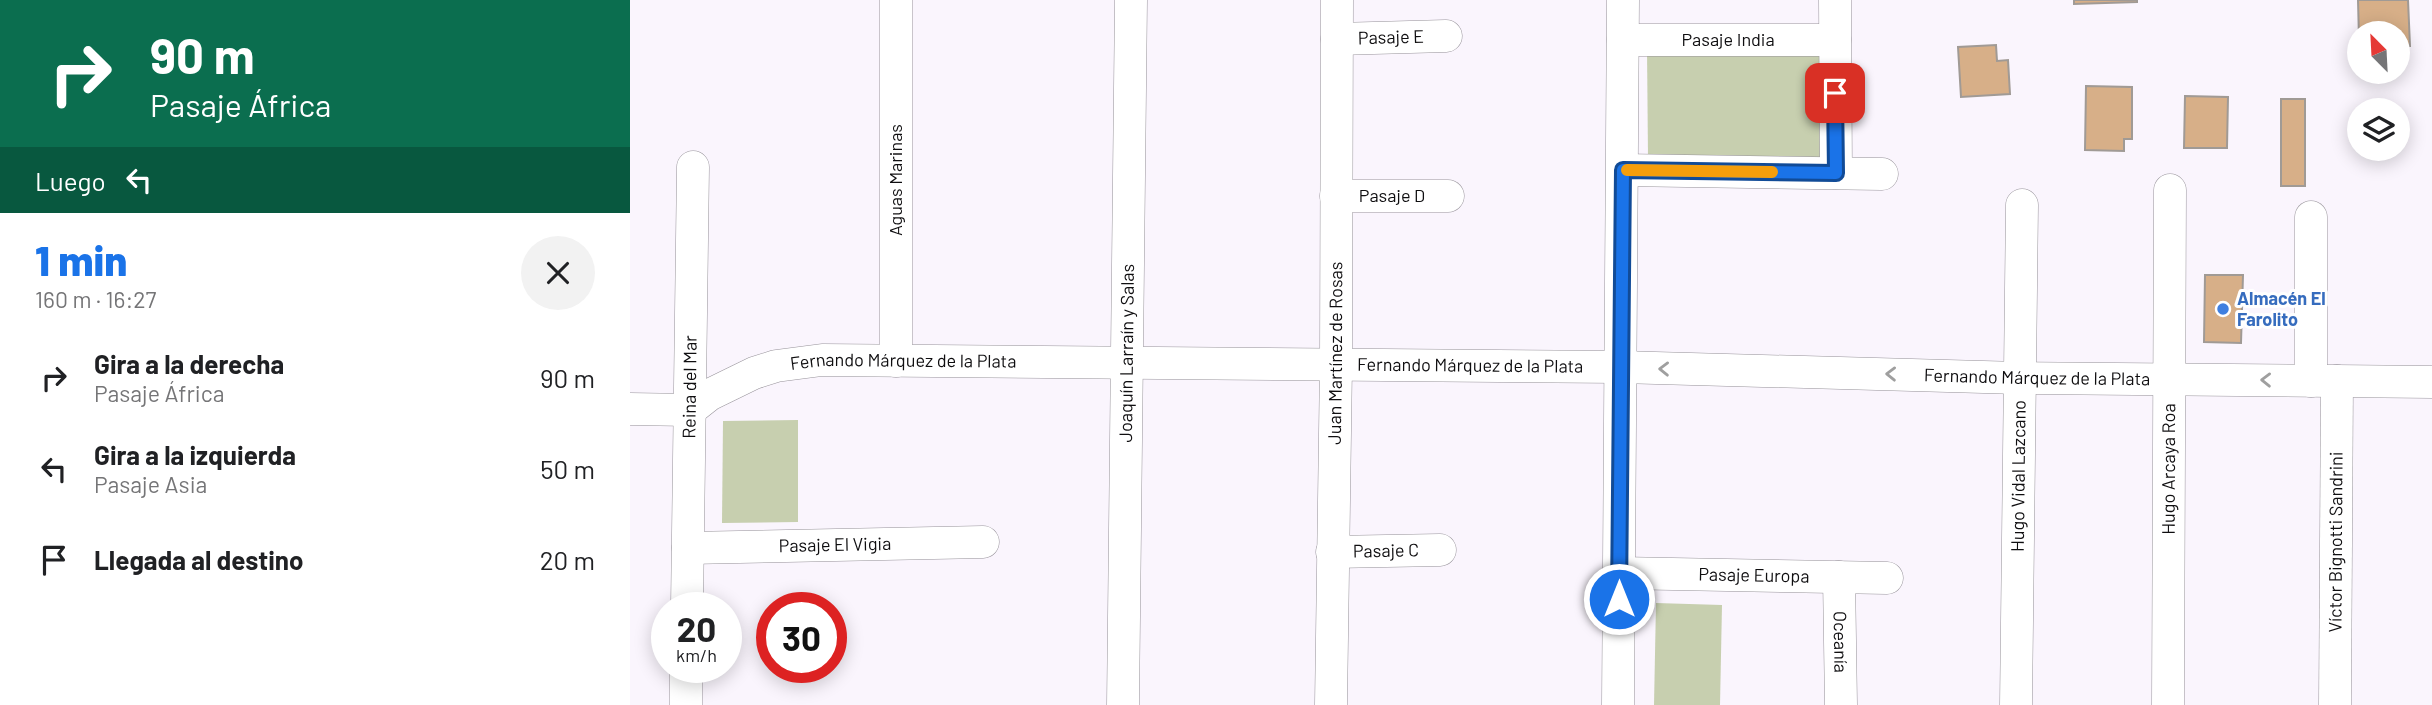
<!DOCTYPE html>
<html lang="es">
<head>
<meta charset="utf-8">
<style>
	:root { --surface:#fff; --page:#f2f2f2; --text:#202124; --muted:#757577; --accent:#1a73e8 }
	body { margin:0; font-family:Barlow,sans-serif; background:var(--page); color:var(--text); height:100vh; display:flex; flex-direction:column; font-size:26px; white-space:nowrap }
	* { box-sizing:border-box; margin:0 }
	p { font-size:23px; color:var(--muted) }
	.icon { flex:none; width:38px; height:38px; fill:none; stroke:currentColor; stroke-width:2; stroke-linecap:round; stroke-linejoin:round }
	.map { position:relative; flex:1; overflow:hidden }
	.details { display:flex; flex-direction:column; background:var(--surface); width:630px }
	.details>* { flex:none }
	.guide { background:#0b6e4f; color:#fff; overflow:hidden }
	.needle { width:46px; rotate:336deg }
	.buttons { position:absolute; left:1717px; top:21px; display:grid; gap:14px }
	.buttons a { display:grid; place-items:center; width:63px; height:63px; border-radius:50%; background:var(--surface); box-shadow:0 4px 18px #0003; font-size:35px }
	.speed { position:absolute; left:21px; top:592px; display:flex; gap:14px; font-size:35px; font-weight:700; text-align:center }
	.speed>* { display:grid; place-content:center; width:91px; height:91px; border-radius:50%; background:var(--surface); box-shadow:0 4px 18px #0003; line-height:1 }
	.speed small { font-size:18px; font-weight:400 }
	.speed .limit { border:10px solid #d22; background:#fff; color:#111 }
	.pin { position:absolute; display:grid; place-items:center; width:60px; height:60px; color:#fff; margin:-30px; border-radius:14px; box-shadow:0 4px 10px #0006 }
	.me { position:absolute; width:77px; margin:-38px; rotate:0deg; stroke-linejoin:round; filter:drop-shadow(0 0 5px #0008) }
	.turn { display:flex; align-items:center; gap:24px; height:147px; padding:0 35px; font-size:32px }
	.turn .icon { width:91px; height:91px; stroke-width:2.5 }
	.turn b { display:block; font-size:49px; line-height:60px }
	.then { display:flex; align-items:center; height:66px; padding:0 35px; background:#0003; gap:14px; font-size:26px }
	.round { display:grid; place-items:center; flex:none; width:74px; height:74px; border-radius:37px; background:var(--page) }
	.overview { display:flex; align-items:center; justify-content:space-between; height:119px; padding:0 35px }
	h1 { font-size:42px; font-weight:800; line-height:52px; color:var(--accent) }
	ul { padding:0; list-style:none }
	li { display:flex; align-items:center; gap:21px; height:91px; padding:0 35px }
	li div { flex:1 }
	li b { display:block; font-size:26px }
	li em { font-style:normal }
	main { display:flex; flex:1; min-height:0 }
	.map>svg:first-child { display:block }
	.green { fill:#c7cfaf }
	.building { fill:#d7af88; stroke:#a09a95; stroke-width:2 }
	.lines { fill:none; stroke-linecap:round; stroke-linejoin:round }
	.street-casing { stroke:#97939a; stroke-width:33 }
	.street { stroke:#fff; stroke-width:32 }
	.oneway { stroke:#9f9f9f }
	.route-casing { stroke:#114b97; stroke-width:18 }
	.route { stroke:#1a73e8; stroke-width:12 }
	.slow { stroke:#f59e0b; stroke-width:12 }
	.shop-dot { fill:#3f7fe0; stroke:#fff; stroke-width:2.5 }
	.labels { text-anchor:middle; stroke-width:6; stroke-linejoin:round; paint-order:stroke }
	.street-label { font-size:18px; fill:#0f0e10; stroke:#fff }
	.shop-label { font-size:18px; font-weight:bold; fill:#366cbe; stroke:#fff; text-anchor:start }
</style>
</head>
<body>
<main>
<section class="details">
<div class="guide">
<div class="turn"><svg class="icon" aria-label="right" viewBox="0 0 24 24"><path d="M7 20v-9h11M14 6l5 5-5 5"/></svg><div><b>90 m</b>Pasaje África</div></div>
<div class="then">Luego<svg class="icon" aria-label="left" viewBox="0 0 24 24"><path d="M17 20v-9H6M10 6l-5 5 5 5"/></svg></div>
</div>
<div class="overview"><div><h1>1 min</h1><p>160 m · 16:27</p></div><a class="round"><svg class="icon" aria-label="close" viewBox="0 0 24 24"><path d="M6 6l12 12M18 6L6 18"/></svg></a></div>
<ul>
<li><svg class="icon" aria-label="right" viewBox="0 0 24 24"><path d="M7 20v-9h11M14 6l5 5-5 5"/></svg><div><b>Gira a la derecha</b><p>Pasaje África</p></div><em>90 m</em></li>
<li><svg class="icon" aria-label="left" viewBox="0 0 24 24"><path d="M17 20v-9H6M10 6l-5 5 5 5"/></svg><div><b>Gira a la izquierda</b><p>Pasaje Asia</p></div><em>50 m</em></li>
<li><svg class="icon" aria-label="arrive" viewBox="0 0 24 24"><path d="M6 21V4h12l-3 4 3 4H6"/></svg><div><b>Llegada al destino</b></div><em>20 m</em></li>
</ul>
</section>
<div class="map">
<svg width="1802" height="705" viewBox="0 0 1802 705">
	<rect width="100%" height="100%" fill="#faf5fd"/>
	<g class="green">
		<polygon points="1017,48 1196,50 1195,160 1018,158"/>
		<polygon points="168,420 168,522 92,523 93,421"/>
		<polygon points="1026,603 1092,605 1090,705 1024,705"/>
	</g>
	<g class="building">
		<polygon points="1444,0 1507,0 1507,2 1444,4"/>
		<polygon points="1728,0 1778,0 1780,46 1768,46 1768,33 1729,33 1729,39"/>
		<polygon points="1366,45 1367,61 1378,60 1380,94 1331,97 1328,47"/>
		<polygon points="1456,86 1502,87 1502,139 1494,139 1494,151 1455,150"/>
		<polygon points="1555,96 1598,97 1597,148 1554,148"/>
		<rect x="1651" y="99" width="24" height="87"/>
		<polygon points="1575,275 1613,275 1611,343 1574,342"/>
	</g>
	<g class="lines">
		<defs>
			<g id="street">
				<polyline points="266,0 266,361"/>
				<polyline points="1205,0 1206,173"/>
				<path id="s1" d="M 707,39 L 816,36"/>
				<path id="s2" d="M 993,40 L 1205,40"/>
				<polyline points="993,170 1252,174"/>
				<path id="s3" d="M 706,196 L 818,196"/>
				<polyline points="1681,381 1681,217"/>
				<path id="s4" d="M 0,409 L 60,410 L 79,395 L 124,373 L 146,366 L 192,360 L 990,367 L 1389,378 L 1802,382"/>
				<path id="s5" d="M 58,548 L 353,542"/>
				<path id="s6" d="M 702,552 L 810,550"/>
				<path id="s7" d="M 989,573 L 1257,578"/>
				<path id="s8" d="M 1209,577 L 1211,705"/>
				<path id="s9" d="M 57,607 L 63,167"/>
				<polyline points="56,705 56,667"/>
				<path id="s10" d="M 493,705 L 501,0"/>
				<path id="s11" d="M 701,705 L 706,365 L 707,0"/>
				<polyline points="988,705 993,0"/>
				<path id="s12" d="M 1386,705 L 1392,205"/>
				<path id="s13" d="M 1538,705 L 1540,190"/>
				<path id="s14" d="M 1705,705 L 1707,381"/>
			</g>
		</defs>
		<use href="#street" class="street-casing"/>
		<use href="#street" class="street"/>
	</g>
	<defs><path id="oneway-chevron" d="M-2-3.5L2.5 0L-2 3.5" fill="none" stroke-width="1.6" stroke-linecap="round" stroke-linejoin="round" transform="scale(1.75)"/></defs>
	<g class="oneway">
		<use href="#oneway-chevron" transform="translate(1034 369) rotate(-179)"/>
		<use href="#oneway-chevron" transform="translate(1261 374) rotate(-179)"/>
		<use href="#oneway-chevron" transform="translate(1636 380) rotate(-179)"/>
	</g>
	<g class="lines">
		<defs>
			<polyline id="route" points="989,599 993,170 1206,173 1205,93"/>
		</defs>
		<use href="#route" class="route-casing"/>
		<use href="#route" class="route"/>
		<polyline class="slow" points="997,170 1142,172"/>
	</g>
	<circle class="shop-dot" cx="1593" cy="309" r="7"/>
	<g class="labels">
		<g class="street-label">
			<text dy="6" stroke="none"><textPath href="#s1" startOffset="54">Pasaje E</textPath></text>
			<text dy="6" stroke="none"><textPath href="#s2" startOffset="105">Pasaje India</textPath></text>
			<text transform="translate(266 180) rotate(-90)" y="6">Aguas Marinas</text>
			<text dy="6" stroke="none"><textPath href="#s3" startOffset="56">Pasaje D</textPath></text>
			<text dy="6" stroke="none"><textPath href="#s10" startOffset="352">Joaquín Larraín y Salas</textPath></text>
			<text dy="6" stroke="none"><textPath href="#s11" startOffset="352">Juan Martínez de Rosas</textPath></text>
			<text dy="6" stroke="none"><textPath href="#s4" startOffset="285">Fernando Márquez de la Plata</textPath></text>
			<text dy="6" stroke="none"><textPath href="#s4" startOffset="852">Fernando Márquez de la Plata</textPath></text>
			<text dy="6" stroke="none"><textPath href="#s4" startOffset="1419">Fernando Márquez de la Plata</textPath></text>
			<text dy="6" stroke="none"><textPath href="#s9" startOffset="220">Reina del Mar</textPath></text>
			<text dy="6" stroke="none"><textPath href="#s13" startOffset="236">Hugo Arcaya Roa</textPath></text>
			<text dy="6" stroke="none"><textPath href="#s12" startOffset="229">Hugo Vidal Lazcano</textPath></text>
			<text dy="6" stroke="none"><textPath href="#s14" startOffset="163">Víctor Bignotti Sandrini</textPath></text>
			<text dy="6" stroke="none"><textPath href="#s5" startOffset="147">Pasaje El Vigia</textPath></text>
			<text dy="6" stroke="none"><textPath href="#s6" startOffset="54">Pasaje C</textPath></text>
			<text dy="6" stroke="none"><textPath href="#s7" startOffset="135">Pasaje Europa</textPath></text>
			<text dy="6" stroke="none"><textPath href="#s8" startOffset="65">Oceanía</textPath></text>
		</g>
		<g class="shop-label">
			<text x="1607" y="305">Almacén El<tspan x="1607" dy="21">Farolito</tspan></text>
		</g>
	</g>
</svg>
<div class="buttons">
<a><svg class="needle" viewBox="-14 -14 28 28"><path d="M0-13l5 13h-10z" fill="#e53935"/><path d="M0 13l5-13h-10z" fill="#757577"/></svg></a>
<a><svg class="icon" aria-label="layers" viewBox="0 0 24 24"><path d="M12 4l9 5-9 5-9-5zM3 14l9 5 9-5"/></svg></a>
</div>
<div class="speed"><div>20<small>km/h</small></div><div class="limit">30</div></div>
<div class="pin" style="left:1205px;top:93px;background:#d93025"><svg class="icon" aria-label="arrive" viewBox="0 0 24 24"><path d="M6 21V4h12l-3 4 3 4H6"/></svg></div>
<svg class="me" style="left:989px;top:599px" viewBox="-20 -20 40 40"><circle r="17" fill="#1a73e8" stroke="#fff" stroke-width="3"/><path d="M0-11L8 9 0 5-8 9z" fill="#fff"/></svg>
</div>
</main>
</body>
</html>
